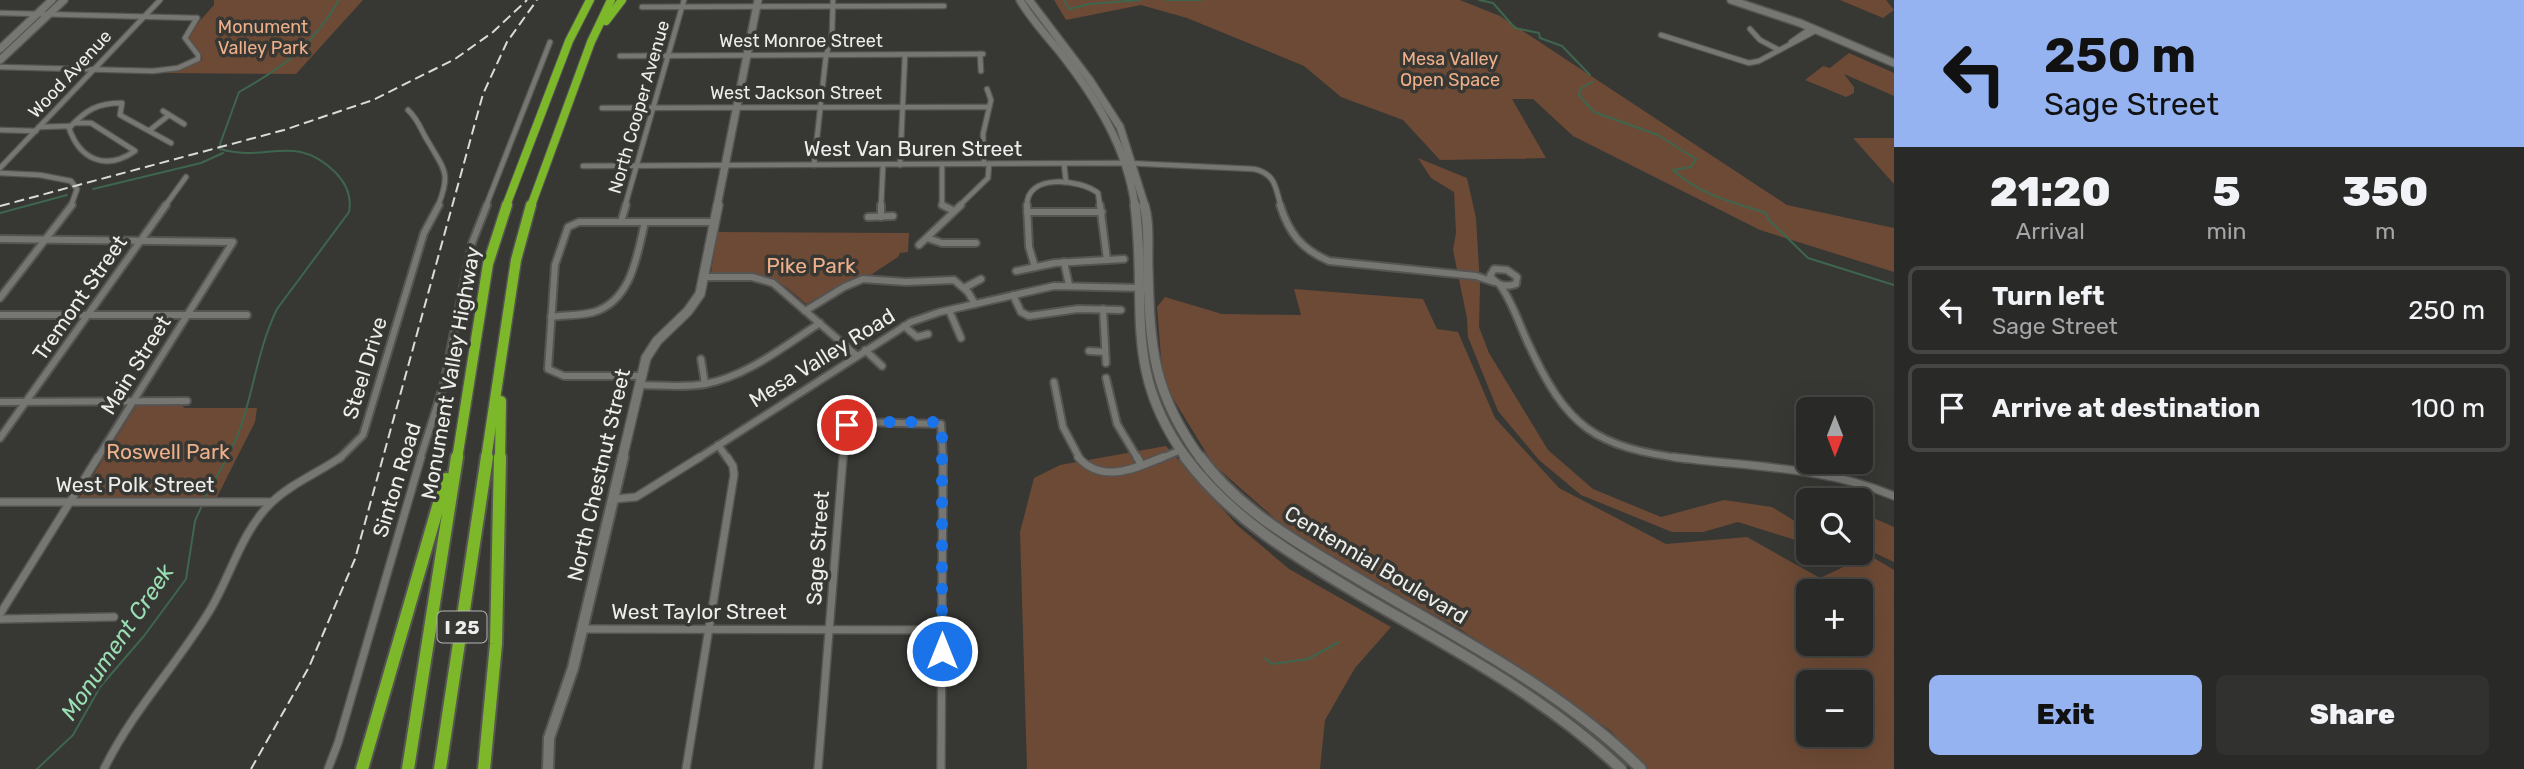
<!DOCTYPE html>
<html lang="en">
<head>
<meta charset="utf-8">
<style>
	:root { --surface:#292927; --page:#31312f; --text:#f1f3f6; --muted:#a5a6a7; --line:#454544; --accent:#95b2f1 }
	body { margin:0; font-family:Rubik,sans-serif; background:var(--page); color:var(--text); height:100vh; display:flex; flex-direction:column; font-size:26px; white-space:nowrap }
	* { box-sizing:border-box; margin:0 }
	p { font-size:23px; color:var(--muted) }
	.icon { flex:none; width:38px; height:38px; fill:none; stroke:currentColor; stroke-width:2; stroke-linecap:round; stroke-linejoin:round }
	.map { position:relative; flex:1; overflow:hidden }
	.sheet { display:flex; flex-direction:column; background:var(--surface); width:630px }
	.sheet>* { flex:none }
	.hud { background:#95b2f1; color:#111; overflow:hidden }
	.needle { width:46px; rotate:180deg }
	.tools { position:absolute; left:1796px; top:397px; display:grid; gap:14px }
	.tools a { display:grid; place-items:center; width:77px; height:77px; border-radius:10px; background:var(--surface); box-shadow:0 7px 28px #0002,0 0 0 2px var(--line); font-size:35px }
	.pin { position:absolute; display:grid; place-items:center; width:60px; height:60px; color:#fff; margin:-30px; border:4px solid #fff; border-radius:50%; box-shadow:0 2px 7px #0007 }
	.me { position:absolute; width:77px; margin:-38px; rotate:0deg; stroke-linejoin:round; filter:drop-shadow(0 0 5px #0008) }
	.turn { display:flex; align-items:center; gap:24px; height:147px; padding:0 35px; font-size:32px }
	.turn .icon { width:91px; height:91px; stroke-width:2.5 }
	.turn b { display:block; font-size:49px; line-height:60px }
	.eta { display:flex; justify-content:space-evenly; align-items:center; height:119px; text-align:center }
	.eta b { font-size:42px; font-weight:800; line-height:49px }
	.cta { display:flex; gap:14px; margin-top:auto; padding:14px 35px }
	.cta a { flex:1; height:80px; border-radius:10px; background:var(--accent); color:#111; font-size:28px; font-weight:800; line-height:80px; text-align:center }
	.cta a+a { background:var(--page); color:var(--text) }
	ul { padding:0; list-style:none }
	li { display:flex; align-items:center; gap:21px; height:88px; margin:0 14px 10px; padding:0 21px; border:4px solid var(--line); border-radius:10px }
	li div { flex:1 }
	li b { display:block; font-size:26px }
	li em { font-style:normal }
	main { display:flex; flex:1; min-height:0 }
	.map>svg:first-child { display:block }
	.green { fill:#6d4a35; fill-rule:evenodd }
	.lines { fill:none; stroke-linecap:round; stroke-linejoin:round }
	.stream { stroke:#3e664e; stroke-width:2 }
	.street-far2-casing { stroke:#555452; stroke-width:7 }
	.street-far1-casing { stroke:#555452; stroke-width:10 }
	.street-casing { stroke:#555452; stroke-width:10 }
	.secondary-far2-casing { stroke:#555452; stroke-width:10 }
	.secondary-far1-casing { stroke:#555452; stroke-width:12 }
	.secondary-casing { stroke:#555452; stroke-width:14 }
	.highway-far2-casing { stroke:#555452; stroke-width:10 }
	.highway-far1-casing { stroke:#555452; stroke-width:13 }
	.highway-casing { stroke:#555452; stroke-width:16 }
	.street-far2 { stroke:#767673; stroke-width:4.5 }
	.street-far1 { stroke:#767673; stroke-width:6 }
	.street { stroke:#767673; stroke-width:7 }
	.secondary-far2 { stroke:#767673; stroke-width:7 }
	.secondary-far1 { stroke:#767673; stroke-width:9 }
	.secondary { stroke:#767673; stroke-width:10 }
	.highway-far2 { stroke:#7db82a; stroke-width:8 }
	.highway-far1 { stroke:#7db82a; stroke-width:10 }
	.highway { stroke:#7db82a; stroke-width:12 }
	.rail { stroke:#dadad8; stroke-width:2; stroke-dasharray:10 5; stroke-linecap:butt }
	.route { stroke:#1a73e8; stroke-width:12; stroke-dasharray:0 21.6 }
	.labels { text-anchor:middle; stroke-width:7; stroke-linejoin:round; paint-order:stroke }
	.far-park-label { font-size:18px; fill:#efaf89; stroke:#373734 }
	.far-street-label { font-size:18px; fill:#ededeb; stroke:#373734 }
	.shield { fill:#373734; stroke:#b6b6b4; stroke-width:2 }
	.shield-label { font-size:19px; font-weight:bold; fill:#ededeb }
	.street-label { font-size:21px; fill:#ededeb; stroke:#373734 }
	.park-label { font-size:21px; fill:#efaf89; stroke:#373734 }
	.water-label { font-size:23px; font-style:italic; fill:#9adeb3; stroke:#373734 }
</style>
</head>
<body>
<main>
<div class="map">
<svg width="1894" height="769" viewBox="0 0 1894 769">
	<rect width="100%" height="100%" fill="#373734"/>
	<g class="green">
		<polygon points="214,0 363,0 296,74 163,73 202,60 201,54 188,41 188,34 214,5"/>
		<polygon points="1054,0 1460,0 1500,16 1787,205 1894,228 1894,272 1760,230 1573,136 1533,99 1512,99 1546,158 1440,160 1403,120 1341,97 1304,66 1187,18 1141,5 1066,20"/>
		<polygon points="1840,0 1886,0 1894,10 1883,18"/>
		<polygon points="1849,53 1894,73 1894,96 1844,74 1854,87 1854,93 1846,97 1805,80 1823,66 1830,68"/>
		<polygon points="1853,138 1894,138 1894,184"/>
		<polygon points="1418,158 1467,178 1476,218 1480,285 1479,327 1489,353 1548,450 1593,489 1661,517 1724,500 1772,507 1808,529 1808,544 1738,522 1703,532 1672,532 1581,495 1539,460 1498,411 1468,337 1467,318 1453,250 1456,233 1454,192 1431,178"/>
		<path d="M 717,232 L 909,233 L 908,252 L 900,253 L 898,257 L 869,276 L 851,280 L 806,304 C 763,265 763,278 711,273 Z"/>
		<path d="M 1294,289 L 1423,299 L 1437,329 L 1458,332 L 1495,418 L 1559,488 L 1666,544 L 1747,537 L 1820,578 L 1869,555 L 1894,570 L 1894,769 L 1644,769 L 1611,731 L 1460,629 L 1298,539 L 1213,464 L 1163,382 L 1157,307 L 1165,297 L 1222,314 L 1301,315 ZM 1808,592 L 1860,592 L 1860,644 L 1808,644 ZM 1808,682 L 1860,682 L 1860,735 L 1808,735 Z"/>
		<polygon points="136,406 182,406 185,408 257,408 255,422 217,497 79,498"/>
		<polygon points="1166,446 1237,525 1289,569 1391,627 1355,668 1325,720 1320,769 1027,769 1020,532 1034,478 1060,465"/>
		<polygon points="1860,512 1894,527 1894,562 1860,546"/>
	</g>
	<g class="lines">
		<g class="stream">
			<polyline points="1064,0 1069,9 1089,4 1140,0"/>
			<polyline points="1166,0 1202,0"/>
			<polyline points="1479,0 1493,3 1515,28 1539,33 1540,38 1562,46 1590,75"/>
			<path d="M 1592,82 L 1580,89 L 1579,95 L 1594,112 L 1658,135 L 1696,159 L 1691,167 L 1673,170 C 1700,195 1732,202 1766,213 L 1769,220 L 1808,258 L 1894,285"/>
			<polyline points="93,189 201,163 223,153"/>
			<polyline points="0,213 67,195"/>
			<path d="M 205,498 C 217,475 231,454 240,429 C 254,389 258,348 277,309 L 349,212 C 352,196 346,183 335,172 C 294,132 267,163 220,149 L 220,144 L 239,92 C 284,67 313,45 339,0"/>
			<polyline points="1265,658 1272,664 1308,659 1339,642"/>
			<polyline points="37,769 73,735 100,687 144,636 186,579 195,521 203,503"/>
		</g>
		<defs>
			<g id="street-far2">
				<polyline points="642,7 944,6"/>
				<polyline points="0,13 197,18"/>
				<polyline points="1750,29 1760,40 1779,50"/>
				<polyline points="1661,35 1749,63 1759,61 1817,30"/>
				<polyline points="1791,42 1811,28"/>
				<polyline points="980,54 981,71"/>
				<polyline points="620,56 983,54"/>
				<polyline points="0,67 153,71 178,68 198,59 198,55 185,38 197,18"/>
				<polyline points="602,108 989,107"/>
				<path d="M 408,110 C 419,120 421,131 429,143 C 445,171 451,173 438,206"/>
				<polyline points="163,111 184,124"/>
				<path d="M 75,123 L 91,123 L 135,151 C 106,171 80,160 69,128 C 86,110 97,103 122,103 L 120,115 L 171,143"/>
				<polyline points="39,127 71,126"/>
				<polyline points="0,130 36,131"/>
				<polyline points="150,130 169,115"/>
				<polyline points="942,164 942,205 945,206"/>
				<polyline points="984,164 983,134 991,100 987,89"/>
				<polyline points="1064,164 1066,182"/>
				<polyline points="814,165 826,56 832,34 833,0"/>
				<polyline points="900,165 905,55"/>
				<path d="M 583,166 L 1126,163 L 1254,169 C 1276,174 1275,187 1281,206"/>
				<polyline points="0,168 160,0"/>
				<polyline points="0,173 40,175 71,181 77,189 71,206"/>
				<polyline points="165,206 186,177"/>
				<polyline points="486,206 550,42"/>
				<polyline points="625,206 684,0"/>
				<polyline points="881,206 883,165"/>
				<polyline points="959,206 988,178 989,164"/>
				<path d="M 1027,206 C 1026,173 1080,179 1098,193 L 1100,206"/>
			</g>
			<g id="street-far1">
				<polyline points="942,205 954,211"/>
				<polyline points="1027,205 1029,247 1035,267"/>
				<polyline points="1100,205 1107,260"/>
				<path d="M 1280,205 C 1289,233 1301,249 1329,261 L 1476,276 L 1494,282"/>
				<polyline points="1027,212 1102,212"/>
				<polyline points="868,217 893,216"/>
				<polyline points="881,217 881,205"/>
				<polyline points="621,222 626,205"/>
				<polyline points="927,238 942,243 976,243"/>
				<polyline points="0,239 233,242 97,459"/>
				<polyline points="919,245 961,205"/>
				<polyline points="1064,262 1069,285"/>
				<path d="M 1494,269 L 1507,270 L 1517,277 L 1516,284 C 1505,288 1497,285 1490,276 Z"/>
				<polyline points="1016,271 1055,263 1124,259"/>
				<polyline points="704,277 752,277 773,283 856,355"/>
				<path d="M 1500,285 C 1513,303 1519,324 1528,343 C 1567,428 1594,447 1687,459"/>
				<polyline points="966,287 981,279"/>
				<polyline points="1013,295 1021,312 1029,316 1078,309 1121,310"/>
				<polyline points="0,298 72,205"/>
				<polyline points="1103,309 1106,363"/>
				<polyline points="949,310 961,338"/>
				<polyline points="805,311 844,287 863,279 906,282 954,280 968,292 975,304"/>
				<polyline points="0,315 247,315"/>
				<path d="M 551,317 C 565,315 580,316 594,312 C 632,300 637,255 645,222"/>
				<polyline points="904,326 917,337 928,334"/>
				<polyline points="865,350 882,366"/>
				<polyline points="1089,351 1105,352"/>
				<polyline points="701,359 705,384"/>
				<polyline points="641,376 564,376 548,369 555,265 568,227 579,222 714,222"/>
				<polyline points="1106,378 1117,424 1138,459"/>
				<polyline points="1054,382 1063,427 1080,459"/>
				<path d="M 639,385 C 661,385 683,388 705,384 C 748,376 784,346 820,323"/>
				<polyline points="0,402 187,401"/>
				<polyline points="0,438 166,205"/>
				<polyline points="718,445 728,459"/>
				<polyline points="339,459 363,435 424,233 439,205"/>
				<polyline points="420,459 443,387 472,243 487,205"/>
				<polyline points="697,459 911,322 940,312 1054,286 1143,288"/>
				<polyline points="843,459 845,428 855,422 941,424 943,459"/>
				<polyline points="1159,459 1181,450"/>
			</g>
			<g id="street">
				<path d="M 1078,457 C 1102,484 1134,469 1163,457"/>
				<polyline points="1137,457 1141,464"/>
				<path d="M 1673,457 C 1748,467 1823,466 1894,496"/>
				<polyline points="615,499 636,497 700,457"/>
				<polyline points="0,502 271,502"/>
				<polyline points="0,614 98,457"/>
				<polyline points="0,619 114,617"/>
				<polyline points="582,629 942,630"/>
				<path d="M 104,769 C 132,711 177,665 210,610 C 231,575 241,533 270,504 C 290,484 318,473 341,457"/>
				<polyline points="328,769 338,743 421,457"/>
				<polyline points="686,769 734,475 733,466 727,457"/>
				<polyline points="818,769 843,457"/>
				<polyline points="941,769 943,457"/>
			</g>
			<g id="secondary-far2">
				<path d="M 1020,0 C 1031,19 1046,35 1060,52 C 1096,98 1127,147 1135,206"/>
				<polyline points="1029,0 1089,79 1120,127 1145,206"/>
				<polyline points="1731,0 1800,23 1894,63"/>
				<polyline points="0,49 52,0"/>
				<polyline points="0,60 64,0"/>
				<polyline points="717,206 758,0"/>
			</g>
			<g id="secondary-far1">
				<path d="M 1135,205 C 1148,304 1121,369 1187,459"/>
				<path d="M 1144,205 C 1150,225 1147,249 1148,270 C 1150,349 1153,393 1201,459"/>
				<polyline points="622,459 646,358 657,341 688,311 700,294 718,205"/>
			</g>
			<g id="secondary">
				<path d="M 1185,457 C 1234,523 1305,562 1374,603 C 1459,652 1550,701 1621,769"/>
				<path d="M 1200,457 C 1238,509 1296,542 1350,574 C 1448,633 1560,688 1641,769"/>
				<polyline points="548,769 549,738 573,668 623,457"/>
			</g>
			<g id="highway-far2">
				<polyline points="606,21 622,0"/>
				<polyline points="506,206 569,41 590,0"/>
				<polyline points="531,206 591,42 611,0"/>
			</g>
			<g id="highway-far1">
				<polyline points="457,459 488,264 507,205"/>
				<polyline points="486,459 516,260 531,205"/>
				<polyline points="500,459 501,401"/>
			</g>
			<g id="highway">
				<polyline points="362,769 446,479"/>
				<polyline points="408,769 457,457"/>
				<polyline points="440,769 487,457"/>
				<polyline points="484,769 496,644 500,457"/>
			</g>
		</defs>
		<use href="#street-far2" class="street-far2-casing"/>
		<use href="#street-far1" class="street-far1-casing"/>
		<use href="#street" class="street-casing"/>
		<use href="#secondary-far2" class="secondary-far2-casing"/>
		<use href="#secondary-far1" class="secondary-far1-casing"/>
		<use href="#secondary" class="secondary-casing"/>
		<use href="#highway-far2" class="highway-far2-casing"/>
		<use href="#highway-far1" class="highway-far1-casing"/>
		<use href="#highway" class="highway-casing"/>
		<use href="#street-far2" class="street-far2"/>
		<use href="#street-far1" class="street-far1"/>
		<use href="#street" class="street"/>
		<use href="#secondary-far2" class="secondary-far2"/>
		<use href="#secondary-far1" class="secondary-far1"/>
		<use href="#secondary" class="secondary"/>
		<use href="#highway-far2" class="highway-far2"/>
		<use href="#highway-far1" class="highway-far1"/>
		<use href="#highway" class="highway"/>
		<g class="rail">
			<polyline points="0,206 284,130 373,100 455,59 493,32 527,0"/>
			<polyline points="251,769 309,667 355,559 483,94 507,42 537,0"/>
		</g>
	</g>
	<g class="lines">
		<polyline class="route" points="847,425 855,422 933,422 942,426 942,651"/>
	</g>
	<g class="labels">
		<g class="far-park-label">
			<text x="263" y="33">Monument<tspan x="263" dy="21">Valley Park</tspan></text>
			<text x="1450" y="65">Mesa Valley<tspan x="1450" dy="21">Open Space</tspan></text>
		</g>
		<g class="far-street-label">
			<text x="801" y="47">West Monroe Street</text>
			<text transform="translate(70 74) rotate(-47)" y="6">Wood Avenue</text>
			<text x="796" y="99">West Jackson Street</text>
			<text transform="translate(639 107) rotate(-74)" y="6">North Cooper Avenue</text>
		</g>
		<rect class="shield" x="437.5" y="611.5" width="49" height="31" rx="5"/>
		<g class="shield-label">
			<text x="462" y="634">I 25</text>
		</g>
		<g class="street-label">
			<text x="913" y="156">West Van Buren Street</text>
			<text transform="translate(80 298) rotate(-55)" y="7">Tremont Street</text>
			<text transform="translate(822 358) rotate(-32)" y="7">Mesa Valley Road</text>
			<text transform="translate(136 365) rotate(-58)" y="7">Main Street</text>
			<text transform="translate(365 368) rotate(-73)" y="7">Steel Drive</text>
			<text transform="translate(451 373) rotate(-80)" y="7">Monument Valley Highway</text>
			<text transform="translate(599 475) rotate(-77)" y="7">North Chestnut Street</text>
			<text transform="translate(397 480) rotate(-73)" y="7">Sinton Road</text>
			<text x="135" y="492">West Polk Street</text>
			<text transform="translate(818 548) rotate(-86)" y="7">Sage Street</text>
			<text transform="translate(1376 565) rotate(31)" y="7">Centennial Boulevard</text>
			<text x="699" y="619">West Taylor Street</text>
		</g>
		<g class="park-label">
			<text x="811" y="273">Pike Park</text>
			<text x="168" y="459">Roswell Park</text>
		</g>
		<g class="water-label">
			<text transform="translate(117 642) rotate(-56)" y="8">Monument Creek</text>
		</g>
	</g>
</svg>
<div class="tools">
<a><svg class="needle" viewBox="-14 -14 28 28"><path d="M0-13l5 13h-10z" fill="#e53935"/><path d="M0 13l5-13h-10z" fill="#a5a6a7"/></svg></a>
<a><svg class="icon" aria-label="search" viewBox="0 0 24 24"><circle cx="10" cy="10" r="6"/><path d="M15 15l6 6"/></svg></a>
<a>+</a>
<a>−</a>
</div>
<div class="pin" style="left:847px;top:425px;background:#d93025"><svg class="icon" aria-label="arrive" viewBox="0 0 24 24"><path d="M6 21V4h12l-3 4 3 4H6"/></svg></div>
<svg class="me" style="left:942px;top:651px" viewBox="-20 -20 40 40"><circle r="17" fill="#1a73e8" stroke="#fff" stroke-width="3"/><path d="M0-11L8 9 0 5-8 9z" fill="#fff"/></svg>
</div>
<section class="sheet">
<div class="hud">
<div class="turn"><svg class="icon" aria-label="left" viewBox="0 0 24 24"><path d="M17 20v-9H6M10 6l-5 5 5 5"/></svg><div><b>250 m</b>Sage Street</div></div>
</div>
<div class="eta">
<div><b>21:20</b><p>Arrival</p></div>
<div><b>5</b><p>min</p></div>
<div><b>350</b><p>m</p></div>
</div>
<ul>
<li><svg class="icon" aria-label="left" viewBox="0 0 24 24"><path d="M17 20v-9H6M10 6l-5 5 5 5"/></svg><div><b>Turn left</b><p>Sage Street</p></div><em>250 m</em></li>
<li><svg class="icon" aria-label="arrive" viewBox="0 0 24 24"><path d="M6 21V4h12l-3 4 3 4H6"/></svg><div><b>Arrive at destination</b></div><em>100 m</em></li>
</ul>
<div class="cta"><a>Exit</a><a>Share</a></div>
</section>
</main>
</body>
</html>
